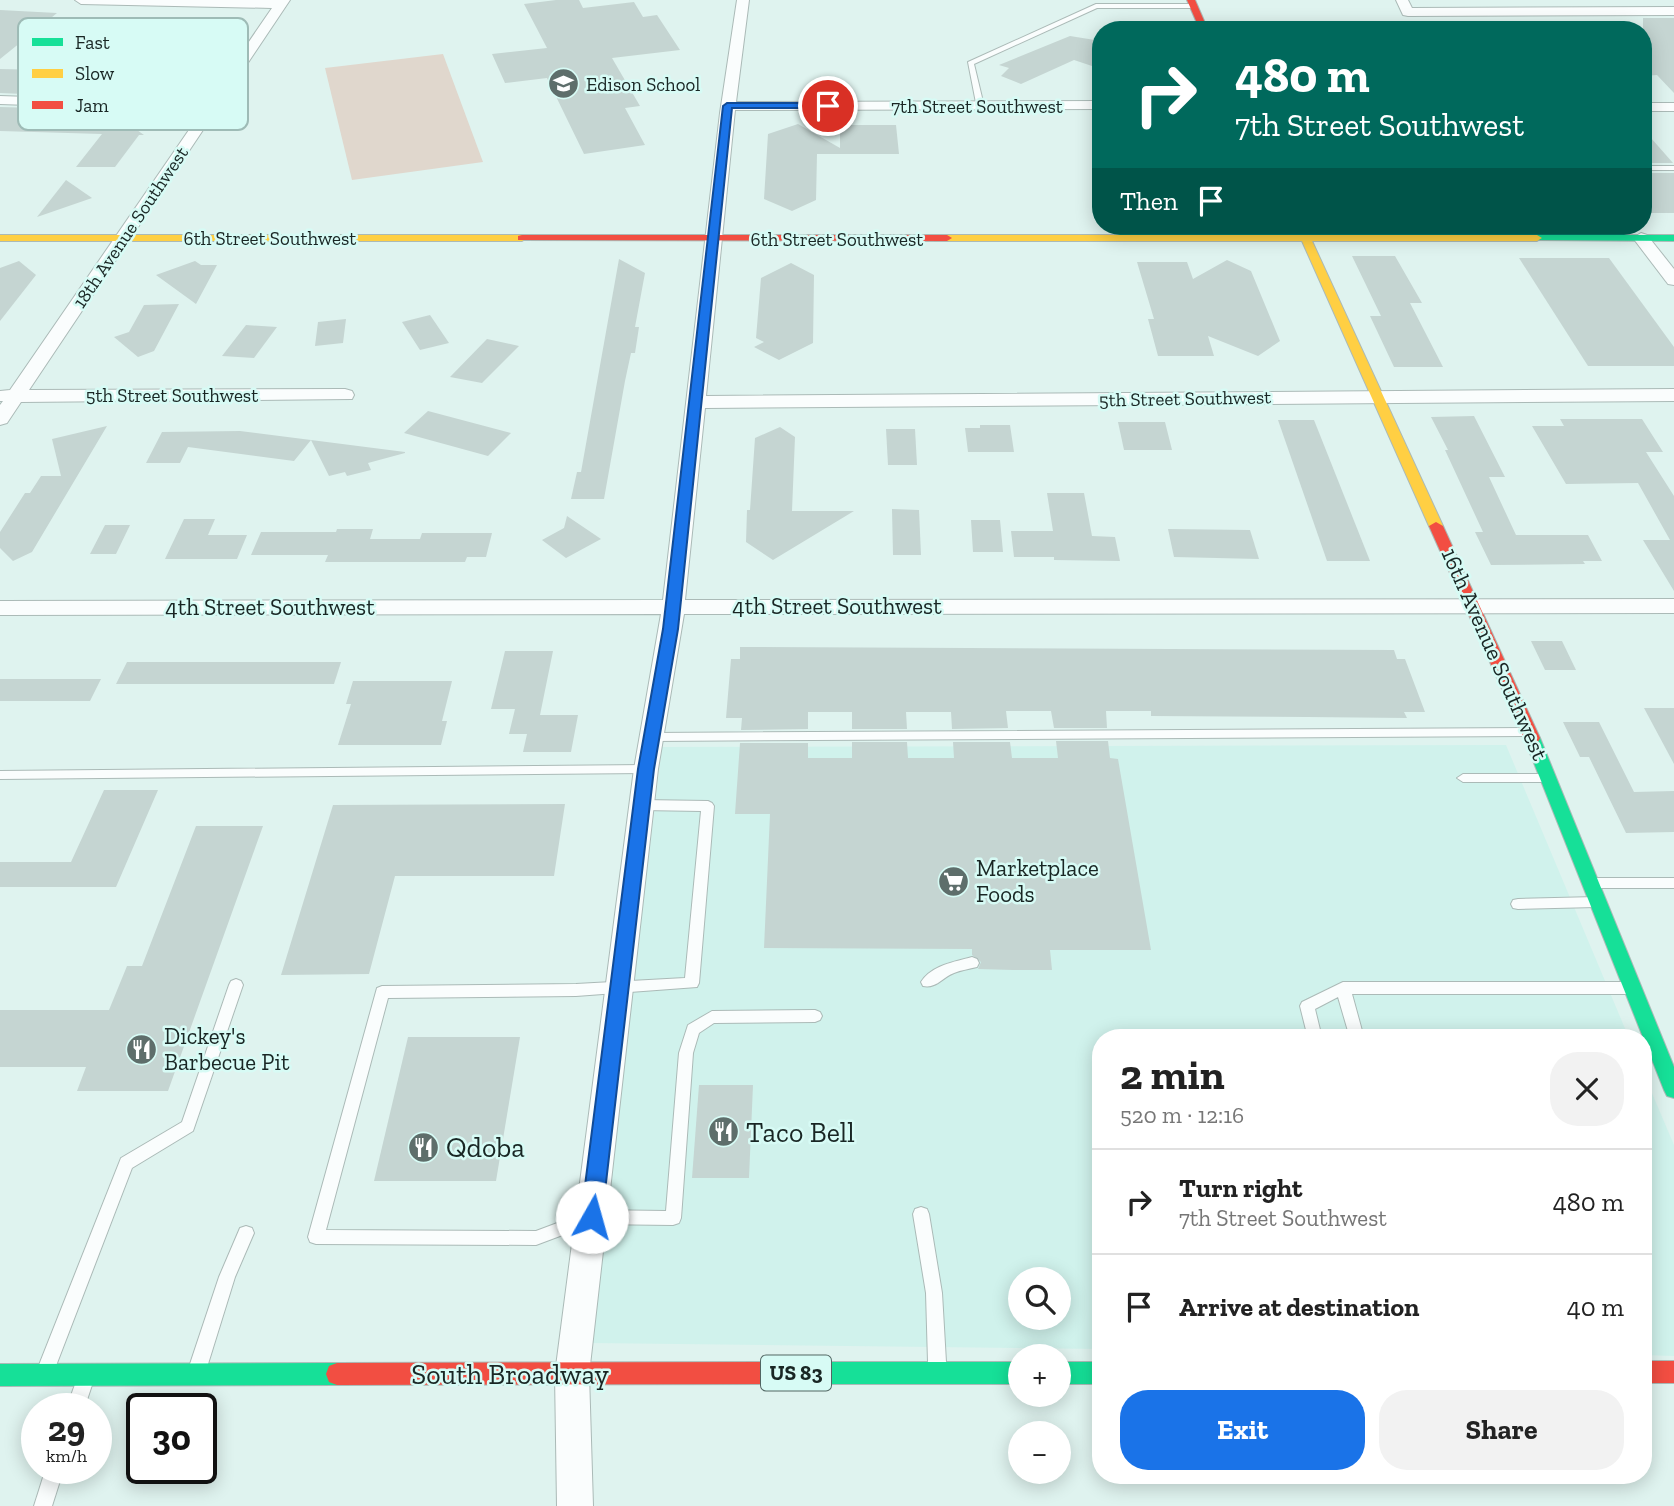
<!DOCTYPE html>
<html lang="en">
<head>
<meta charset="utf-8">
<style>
	:root { --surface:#fff; --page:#f2f2f2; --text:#222; --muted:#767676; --line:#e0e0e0; --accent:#1a73e8 }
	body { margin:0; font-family:"Zilla Slab",serif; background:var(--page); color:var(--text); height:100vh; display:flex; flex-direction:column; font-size:26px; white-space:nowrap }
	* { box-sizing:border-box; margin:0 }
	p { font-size:23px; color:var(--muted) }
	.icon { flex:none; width:38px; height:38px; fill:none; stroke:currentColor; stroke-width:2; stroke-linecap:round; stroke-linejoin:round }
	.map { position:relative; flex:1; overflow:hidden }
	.sheet { position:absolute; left:1092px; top:1029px; width:560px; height:455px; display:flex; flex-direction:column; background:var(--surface); border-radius:28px; box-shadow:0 4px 18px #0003 }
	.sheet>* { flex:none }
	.top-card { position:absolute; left:1092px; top:21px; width:560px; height:214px; border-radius:28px; box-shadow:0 4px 18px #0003; background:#00695c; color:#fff; overflow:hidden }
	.fabs { position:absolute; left:1008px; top:1267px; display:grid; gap:14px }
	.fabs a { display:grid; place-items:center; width:63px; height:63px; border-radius:50%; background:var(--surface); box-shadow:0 4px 18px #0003; font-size:35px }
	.speed { position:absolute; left:21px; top:1393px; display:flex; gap:14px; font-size:35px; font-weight:700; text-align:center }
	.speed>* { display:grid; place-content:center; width:91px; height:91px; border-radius:50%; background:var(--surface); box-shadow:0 4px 18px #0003; line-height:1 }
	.speed small { font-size:18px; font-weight:400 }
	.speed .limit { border:4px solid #111; border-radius:10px; background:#fff; color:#111 }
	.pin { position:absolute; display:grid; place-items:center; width:60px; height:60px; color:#fff; margin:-30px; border:4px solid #fff; border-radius:50%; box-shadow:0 2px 7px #0007 }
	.me { position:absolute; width:77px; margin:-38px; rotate:7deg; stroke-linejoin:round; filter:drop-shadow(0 0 5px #0008) }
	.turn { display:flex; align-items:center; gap:24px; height:147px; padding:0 28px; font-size:32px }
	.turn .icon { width:91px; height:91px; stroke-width:2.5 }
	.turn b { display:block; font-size:49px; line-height:60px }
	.then { display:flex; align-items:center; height:66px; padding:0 28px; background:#0003; gap:14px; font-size:26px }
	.round { display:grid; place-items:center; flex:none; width:74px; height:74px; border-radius:28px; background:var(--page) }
	.overview { display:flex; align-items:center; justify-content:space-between; height:119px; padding:0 28px }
	h1 { font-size:42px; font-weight:700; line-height:52px }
	.action { display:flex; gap:14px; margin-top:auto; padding:14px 28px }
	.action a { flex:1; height:80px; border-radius:28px; background:var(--accent); color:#fff; font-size:28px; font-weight:700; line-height:80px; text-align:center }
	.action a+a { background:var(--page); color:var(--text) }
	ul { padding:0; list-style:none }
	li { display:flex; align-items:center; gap:21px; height:105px; padding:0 28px; border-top:2px solid var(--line) }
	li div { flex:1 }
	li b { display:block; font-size:26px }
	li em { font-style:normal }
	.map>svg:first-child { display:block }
	.built { fill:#d0f2ec; fill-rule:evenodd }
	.green { fill:#e0d7cd }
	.building { fill:#c5d5d2 }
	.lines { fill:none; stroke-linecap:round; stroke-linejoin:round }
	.lane-casing { stroke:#abbab7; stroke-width:2 }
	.street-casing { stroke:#abbab7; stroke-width:2 }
	.fast-casing { stroke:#abbab7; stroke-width:2 }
	.slow-casing { stroke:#abbab7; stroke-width:2 }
	.jam-casing { stroke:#abbab7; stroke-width:2 }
	.lane { fill:#fafdfd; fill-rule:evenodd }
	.street { fill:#fafdfd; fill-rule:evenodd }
	.fast { fill:#16e098; fill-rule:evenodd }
	.slow { fill:#ffcf43; fill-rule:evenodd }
	.jam { fill:#f24e42; fill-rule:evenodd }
	.route { fill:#1a73e8; stroke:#114b97; stroke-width:2 }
	.labels { text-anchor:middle; stroke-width:5; stroke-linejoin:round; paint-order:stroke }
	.far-poi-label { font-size:19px; fill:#192624; stroke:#d7fbf5; text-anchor:start }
	.far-street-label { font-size:19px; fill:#192624; stroke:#d7fbf5 }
	.shield { fill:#d7fbf5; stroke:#526663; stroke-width:2 }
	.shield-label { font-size:21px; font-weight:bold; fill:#192624 }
	.street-label { font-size:23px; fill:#192624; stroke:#d7fbf5 }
	.poi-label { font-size:23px; fill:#192624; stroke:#d7fbf5; text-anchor:start }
	.near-poi-label { font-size:28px; fill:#192624; stroke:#d7fbf5; text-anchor:start }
	.near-street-label { font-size:28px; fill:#192624; stroke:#d7fbf5 }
	.key { fill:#d7fbf5; stroke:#9ebbb6; stroke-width:2 }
	.key-label { font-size:19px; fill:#192624 }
</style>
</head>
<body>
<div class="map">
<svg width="1674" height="1506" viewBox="0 0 1674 1506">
	<rect width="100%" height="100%" fill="#dff3ef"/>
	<g class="built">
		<path d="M 1506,745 L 1629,1038 L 1101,1038 L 1101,1349 L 590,1343 L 662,747 ZM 1020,1279 L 1059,1279 L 1059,1318 L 1020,1318 Z"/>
		<polygon points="1643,1072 1674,1145 1674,1356 1643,1355"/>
	</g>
	<polygon class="green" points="443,54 483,162 352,180 325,68"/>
	<g class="building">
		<polygon points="556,0 579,0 583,8 634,2 643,17 657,15 680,50 612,58 640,106 625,108 645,145 584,154 547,78 505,83 492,54 547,48 524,4"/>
		<polygon points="0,10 57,13 0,59"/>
		<polygon points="1643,18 1674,18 1674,93 1657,75 1643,76"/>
		<polygon points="1070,36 1101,41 1101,69 1074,60 1021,84 1001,76 1009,68 999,65"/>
		<polygon points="0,69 46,70 44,73 155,73 156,78 96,97 0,93"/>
		<polygon points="0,107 109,110 144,135 139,135 115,167 76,167 102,134 0,131"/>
		<polygon points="798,124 840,148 840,125 896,125 899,154 817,154 816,200 792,211 764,199 768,134"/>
		<polygon points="1643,129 1673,163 1643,163"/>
		<rect x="1643" y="173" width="31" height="40"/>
		<polygon points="66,180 92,198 37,217"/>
		<polygon points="1352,256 1395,256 1422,303 1410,303 1443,367 1394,367 1370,316 1381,316"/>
		<polygon points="1519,258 1609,258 1674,347 1674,366 1588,366"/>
		<polygon points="619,259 645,273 635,327 639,327 635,353 631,353 625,381 604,499 571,499 577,472 581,472"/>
		<polygon points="1227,260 1251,271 1280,341 1258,356 1208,336 1214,356 1158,356 1148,319 1154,319 1137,262 1187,262 1193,279"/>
		<polygon points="19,261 36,275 0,321 0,268"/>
		<polygon points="195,261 201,265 217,265 196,304 156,275"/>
		<polygon points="791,263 814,275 813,343 779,360 754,347 764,342 756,338 761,278"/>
		<polygon points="179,304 154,351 138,357 114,337 129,332 144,305"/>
		<polygon points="430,315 449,343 420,350 402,322"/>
		<polygon points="346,319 343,343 315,346 318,322"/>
		<polygon points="246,325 277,327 254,358 222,356"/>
		<polygon points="487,339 519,346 482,383 450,377"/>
		<polygon points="428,411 511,433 488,456 404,433"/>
		<polygon points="1474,416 1505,477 1489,477 1516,535 1588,535 1602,561 1583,561 1585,564 1491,565 1475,532 1483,532 1445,450 1448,450 1431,417"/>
		<polygon points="1560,419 1642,419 1663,452 1646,452 1674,496 1674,591 1643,540 1670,540 1638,483 1566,484 1532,426 1564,426"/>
		<polygon points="1278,420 1314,420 1370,561 1327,561"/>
		<polygon points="1118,422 1165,422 1172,450 1124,450"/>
		<polygon points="980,425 1010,425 1014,452 968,452 965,428 980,428"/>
		<polygon points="107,426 32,552 13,561 0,548 0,532 25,493 30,493 41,476 61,476 52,439"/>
		<polygon points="780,427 795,437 792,511 854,511 773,560 746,542 747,510 750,510 755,438"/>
		<polygon points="886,429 915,429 917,465 888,465"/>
		<polygon points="240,431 311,440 294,461 188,447 180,463 146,463 162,432"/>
		<polygon points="311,440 405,452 405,453 368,463 371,470 347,476 345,472 329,476"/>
		<polygon points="1047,493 1084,493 1092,536 1115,537 1120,561 1054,560 1054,557 1014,557 1011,531 1053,531"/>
		<polygon points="892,509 919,510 921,555 893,555"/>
		<polygon points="567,516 601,539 566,558 542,540 564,528"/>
		<polygon points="184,519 215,519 208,535 247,535 237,559 165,559"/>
		<polygon points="971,520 1000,520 1003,552 973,552"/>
		<polygon points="105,525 130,525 116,554 90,554"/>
		<polygon points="337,529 373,529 370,539 420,539 422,533 492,533 486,557 467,557 465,562 325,562 328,555 251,555 261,532 336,532"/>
		<polygon points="1168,529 1250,530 1259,559 1174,557"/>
		<polygon points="1531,641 1562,641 1576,670 1545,670"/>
		<polygon points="740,647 1394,650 1397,659 1405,659 1425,712 1404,712 1407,718 1307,717 1151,716 1151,711 1106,711 1107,728 1054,728 1051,711 1006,711 1008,728 952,729 951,712 906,712 907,729 852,729 852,712 808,712 808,729 741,730 742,718 726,718 731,659 740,659"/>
		<polygon points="505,651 553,651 540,715 578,715 571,752 523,752 527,734 509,734 515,709 491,709"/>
		<polygon points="127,662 341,662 334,684 116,684"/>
		<polygon points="0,679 101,679 90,701 0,701"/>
		<polygon points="353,681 452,681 442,721 447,721 441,745 338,745 351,704 346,704"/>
		<polygon points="1644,708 1674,708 1674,764"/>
		<polygon points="1563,722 1599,722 1634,792 1674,791 1674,832 1626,833 1589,757 1580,757"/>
		<polygon points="1056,741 1108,741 1110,758 1118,759 1151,950 1050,950 1052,970 1013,970 978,969 981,962 972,955 972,949 764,948 770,814 735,814 740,743 808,743 808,758 852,758 852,742 907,742 908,758 954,758 953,742 1010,742 1012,758 1058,758"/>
		<polygon points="104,790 158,790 116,887 0,887 0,862 71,862"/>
		<polygon points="565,804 554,876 395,876 369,974 281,975 333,805"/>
		<polygon points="196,826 263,826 168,1091 77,1091 86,1067 0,1067 0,1010 109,1010 127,966 142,966"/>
		<polygon points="408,1037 520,1037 496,1181 374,1181"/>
		<polygon points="699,1085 753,1085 749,1178 692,1178"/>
	</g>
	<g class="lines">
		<defs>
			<g id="lane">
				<polygon points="1096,4 1194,4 1197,6 1194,8 1097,8 974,64 984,106 977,108 968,62"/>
				<polygon points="1336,26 1338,27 1339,30 1333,30"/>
				<rect x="1643" y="166" width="31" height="4"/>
				<polygon points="1528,728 1534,732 1528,736 652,741 646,737 652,733"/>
				<polygon points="646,765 652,769 646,773 0,779 0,771"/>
				<polygon points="1463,774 1550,774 1556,778 1550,782 1463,782 1457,778"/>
				<polygon points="642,800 708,801 712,803 714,806 699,983 697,987 576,996 388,998 326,1230 536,1231 592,1210 666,1211 679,1053 688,1025 712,1011 815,1010 820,1012 822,1016 820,1020 815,1022 714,1023 699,1033 693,1053 681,1218 679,1223 673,1225 592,1224 536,1245 316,1244 310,1242 308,1237 377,988 382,986 576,984 685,978 701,811 642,810 638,808 636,805 638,802"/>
				<polygon points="1593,878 1674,878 1674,888 1593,888 1588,887 1586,883 1588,879"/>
				<polygon points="1596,897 1601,898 1603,902 1601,906 1596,907 1518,909 1513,908 1511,904 1513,900 1518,899"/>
				<path d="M 972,957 L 977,959 L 979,963 L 977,967 C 969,969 961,970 954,973 C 943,977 936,989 923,986 L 921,982 C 932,965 954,962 972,957 Z"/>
				<polygon points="236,979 241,981 243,985 193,1131 132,1168 54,1371 48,1373 42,1371 39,1365 121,1158 182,1122 229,985 231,981"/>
				<polygon points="1343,982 1630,982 1635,984 1637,988 1635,992 1630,994 1352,994 1364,1038 1350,1038 1338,997 1315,1009 1322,1038 1308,1038 1300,1006 1302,1002"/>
				<polygon points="921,1207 927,1209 929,1214 942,1293 946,1362 943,1368 937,1370 931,1368 928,1362 926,1293 913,1214 915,1209"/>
				<polygon points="246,1226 252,1228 254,1233 235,1277 208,1364 205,1370 199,1372 193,1370 190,1364 219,1277 240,1228"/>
				<polygon points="83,1376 89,1379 92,1385 84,1409 66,1409 77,1379"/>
				<polygon points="46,1468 64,1468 52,1506 34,1506"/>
			</g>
			<g id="street">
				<polygon points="75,0 290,0 29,390 345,389 352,391 354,395 352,399 21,402 7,423 0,425 0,405 3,401 0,401 0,391 10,390 202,111 0,104 0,96 207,103 272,8 81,4"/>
				<polygon points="737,0 749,0 736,102 1101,101 1101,109 735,110 706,396 1674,389 1674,401 705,408 685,600 1674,599 1674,613 684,614 658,769 589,1374 593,1506 557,1506 555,1374 634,769 661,614 0,615 0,601 663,600 720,113"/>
				<polygon points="1396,0 1408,0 1412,8 1674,7 1674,15 1408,16 1403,15"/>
				<rect x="1643" y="103" width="31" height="8"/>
				<polygon points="1641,233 1647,235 1674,269 1674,285 1668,284 1633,238"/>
			</g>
			<g id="fast">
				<polygon points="1537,235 1674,235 1674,241 1533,240 1533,236"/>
				<polygon points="1532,733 1540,738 1674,1067 1674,1098 1667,1096 1664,1090 1524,738"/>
				<polygon points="776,1362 1020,1362 1020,1384 776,1384 768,1381 765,1373 768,1365"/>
				<rect x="1059" y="1362" width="42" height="22"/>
				<polygon points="337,1363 345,1366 348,1374 345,1382 337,1385 0,1386 0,1364"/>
			</g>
			<g id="slow">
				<polygon points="1295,226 1305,226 1309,235 1537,235 1542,238 1537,241 1312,241 1443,526 1441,529 1436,530 1429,526 1302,241 947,241 942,238 947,235 1299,235"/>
				<polygon points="0,235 522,235 527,238 522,241 0,241"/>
			</g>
			<g id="jam">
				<polygon points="1187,0 1195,0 1208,30 1200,30"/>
				<polygon points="522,235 947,235 952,238 947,241 518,240 518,236"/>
				<polygon points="1436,522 1443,526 1540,738 1538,742 1526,742 1524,738 1429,526"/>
				<rect x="1643" y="1361" width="31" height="22"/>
				<polygon points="776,1362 784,1365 787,1373 784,1381 776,1384 337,1385 329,1382 326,1374 329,1366 337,1363"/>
			</g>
		</defs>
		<use href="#lane" class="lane-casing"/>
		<use href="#street" class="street-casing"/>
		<use href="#fast" class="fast-casing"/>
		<use href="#slow" class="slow-casing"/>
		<use href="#jam" class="jam-casing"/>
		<use href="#lane" class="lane"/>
		<use href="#street" class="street"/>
		<use href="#fast" class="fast"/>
		<use href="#slow" class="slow"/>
		<use href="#jam" class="jam"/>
	</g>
	<polygon class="route" points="727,103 828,103 833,106 828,108 732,108 678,629 654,769 602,1217 599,1224 592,1227 584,1224 581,1217 638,769 663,629 723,106"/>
	<defs>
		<symbol id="school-disc" viewBox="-11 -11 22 22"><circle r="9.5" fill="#5e6e6b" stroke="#d7fbf5"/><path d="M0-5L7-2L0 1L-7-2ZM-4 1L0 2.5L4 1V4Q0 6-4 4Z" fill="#fff"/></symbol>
		<symbol id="supermarket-disc" viewBox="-11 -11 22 22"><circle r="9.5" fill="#5e6e6b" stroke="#d7fbf5"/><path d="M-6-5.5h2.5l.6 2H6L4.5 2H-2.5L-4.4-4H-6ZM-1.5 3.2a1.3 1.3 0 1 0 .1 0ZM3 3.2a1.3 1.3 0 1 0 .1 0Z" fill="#fff"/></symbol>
		<symbol id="restaurant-disc" viewBox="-11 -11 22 22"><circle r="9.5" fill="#5e6e6b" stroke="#d7fbf5"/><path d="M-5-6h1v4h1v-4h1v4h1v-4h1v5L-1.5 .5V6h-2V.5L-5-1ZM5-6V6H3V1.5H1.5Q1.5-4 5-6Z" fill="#fff"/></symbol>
	</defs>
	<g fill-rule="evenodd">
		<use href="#school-disc" x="546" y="66" width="35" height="35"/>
		<use href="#supermarket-disc" x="936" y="864" width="35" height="35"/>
		<use href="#restaurant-disc" x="124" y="1032" width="35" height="35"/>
		<use href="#restaurant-disc" x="706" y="1114" width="35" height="35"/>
		<use href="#restaurant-disc" x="406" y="1130" width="35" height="35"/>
	</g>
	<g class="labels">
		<g class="far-poi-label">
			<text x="586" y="91">Edison School</text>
		</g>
		<g class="far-street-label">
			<text x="977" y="113">7th Street Southwest</text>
			<text transform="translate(130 227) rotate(-56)" y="7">18th Avenue Southwest</text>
			<text x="270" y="245">6th Street Southwest</text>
			<text x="837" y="246">6th Street Southwest</text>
			<text x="172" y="402">5th Street Southwest</text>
			<text transform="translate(1185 398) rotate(-1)" y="7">5th Street Southwest</text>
		</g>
		<rect class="shield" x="761" y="1355.5" width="70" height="35" rx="5"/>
		<g class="shield-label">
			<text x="796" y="1380">US 83</text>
		</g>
		<g class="street-label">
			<text x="837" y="614">4th Street Southwest</text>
			<text x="270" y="615">4th Street Southwest</text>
			<text transform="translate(1495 654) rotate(66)" y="8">16th Avenue Southwest</text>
		</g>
		<g class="poi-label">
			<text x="976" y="876">Marketplace<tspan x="976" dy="26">Foods</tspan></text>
			<text x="164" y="1044">Dickey's<tspan x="164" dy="26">Barbecue Pit</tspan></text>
		</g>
		<g class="near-poi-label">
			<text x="746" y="1142">Taco Bell</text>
			<text x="446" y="1157">Qdoba</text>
		</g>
		<g class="near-street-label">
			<text x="510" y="1384">South Broadway</text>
		</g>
	</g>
	<rect x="18" y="18" width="230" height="112" rx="10" class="key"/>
	<rect x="32" y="38" width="31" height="8" fill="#16e098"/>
	<rect x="32" y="69" width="31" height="9" fill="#ffcf43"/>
	<rect x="32" y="101" width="31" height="8" fill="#f24e42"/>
	<g class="key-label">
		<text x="75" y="49">Fast</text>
		<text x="75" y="80">Slow</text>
		<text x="75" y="112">Jam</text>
	</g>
</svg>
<div class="fabs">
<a><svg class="icon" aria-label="search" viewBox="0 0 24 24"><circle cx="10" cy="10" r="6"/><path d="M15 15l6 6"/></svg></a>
<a>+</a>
<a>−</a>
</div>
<div class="speed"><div>29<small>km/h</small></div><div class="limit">30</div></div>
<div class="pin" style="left:828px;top:106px;background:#d93025"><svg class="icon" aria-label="arrive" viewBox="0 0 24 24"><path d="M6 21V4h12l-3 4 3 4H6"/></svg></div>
<svg class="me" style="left:592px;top:1217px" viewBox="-20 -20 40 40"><circle r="19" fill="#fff"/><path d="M0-13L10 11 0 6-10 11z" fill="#1a73e8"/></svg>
<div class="top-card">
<div class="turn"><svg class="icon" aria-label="right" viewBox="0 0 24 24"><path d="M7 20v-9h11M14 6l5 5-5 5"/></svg><div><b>480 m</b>7th Street Southwest</div></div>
<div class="then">Then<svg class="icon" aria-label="arrive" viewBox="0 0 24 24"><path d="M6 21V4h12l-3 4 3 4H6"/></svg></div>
</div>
<section class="sheet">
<div class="overview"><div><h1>2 min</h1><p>520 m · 12:16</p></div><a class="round"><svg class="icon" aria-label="close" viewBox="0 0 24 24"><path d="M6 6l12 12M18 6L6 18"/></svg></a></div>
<ul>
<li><svg class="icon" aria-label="right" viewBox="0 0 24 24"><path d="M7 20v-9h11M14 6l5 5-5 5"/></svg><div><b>Turn right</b><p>7th Street Southwest</p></div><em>480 m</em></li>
<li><svg class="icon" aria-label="arrive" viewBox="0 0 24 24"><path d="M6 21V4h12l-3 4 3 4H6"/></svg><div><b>Arrive at destination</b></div><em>40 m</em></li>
</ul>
<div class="action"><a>Exit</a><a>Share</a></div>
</section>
</div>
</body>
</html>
